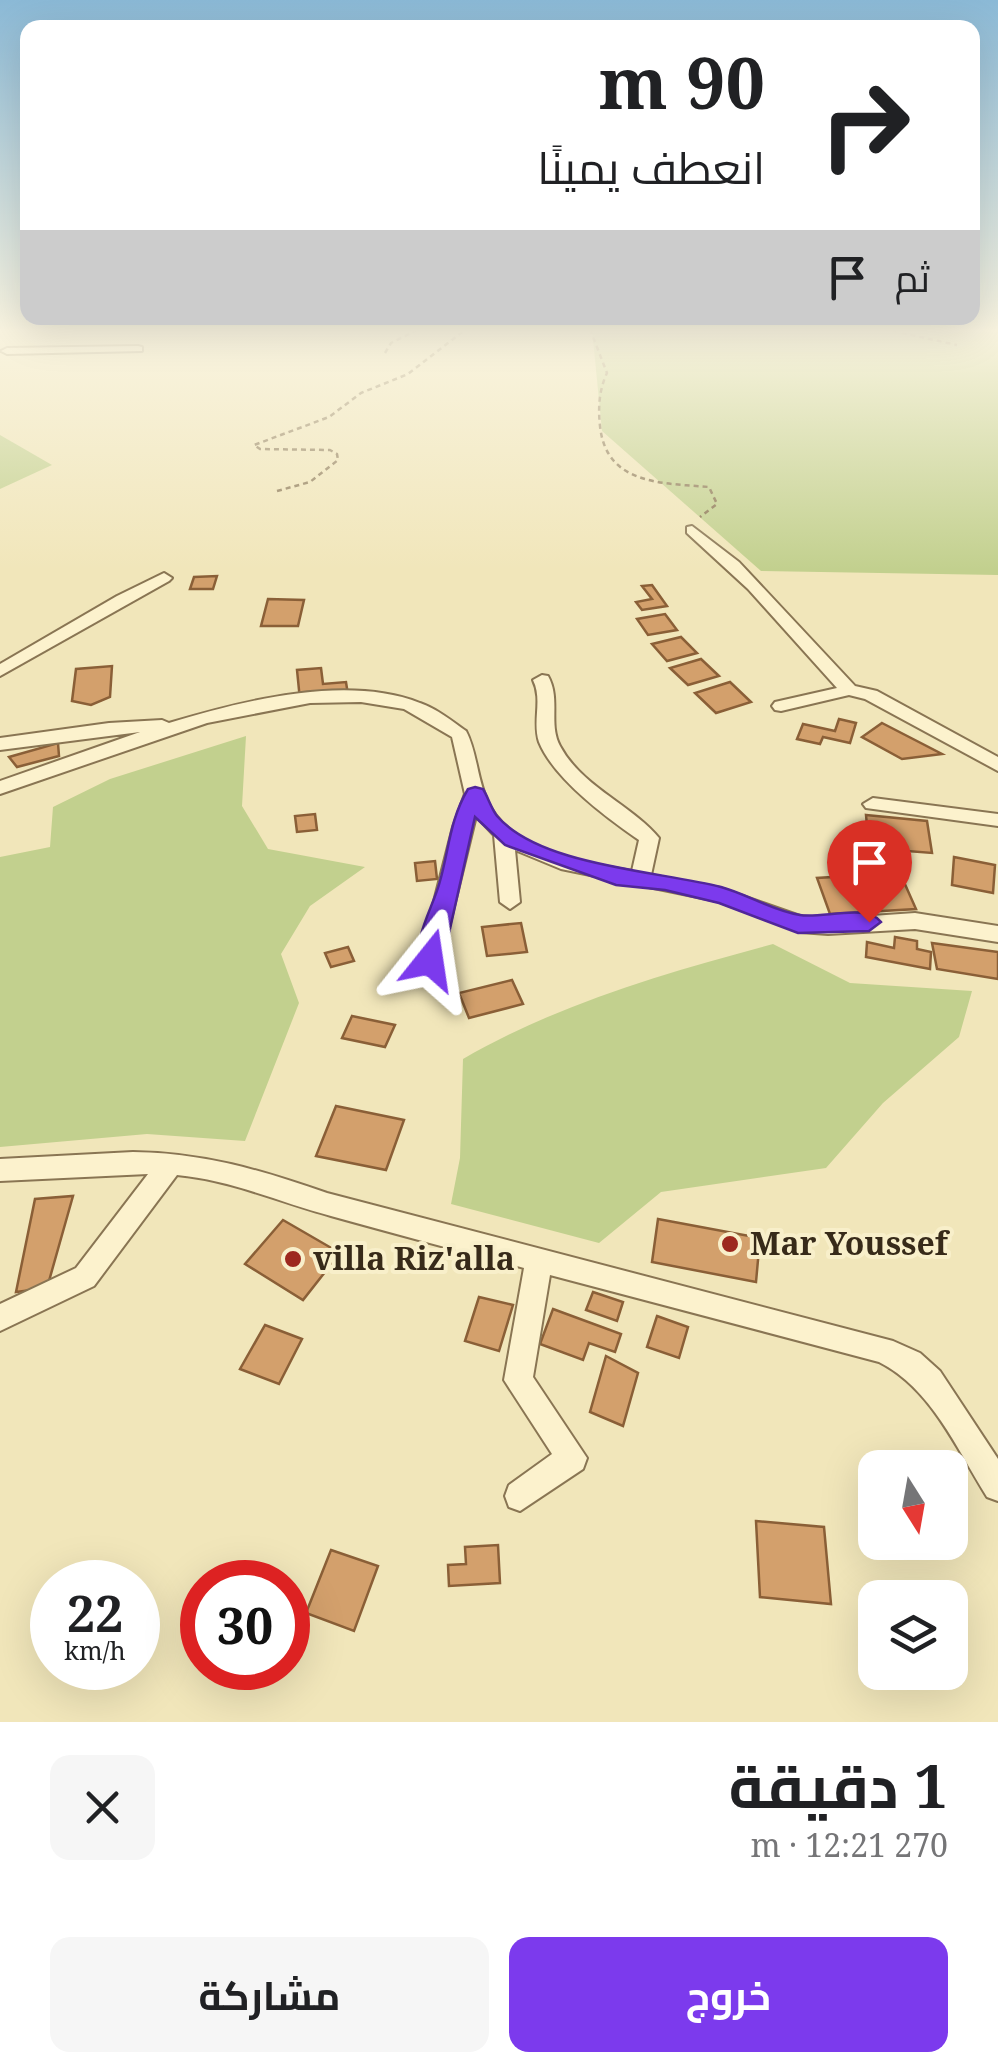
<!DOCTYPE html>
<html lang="ar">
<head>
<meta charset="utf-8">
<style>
	:root { --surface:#fff; --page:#f6f6f6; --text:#202124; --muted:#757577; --accent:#7c3aed }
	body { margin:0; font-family:"Noto Serif",Cairo,serif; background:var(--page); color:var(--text); direction:rtl; height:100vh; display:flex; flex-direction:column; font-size:38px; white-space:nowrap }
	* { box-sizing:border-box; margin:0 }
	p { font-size:32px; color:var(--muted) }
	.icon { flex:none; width:55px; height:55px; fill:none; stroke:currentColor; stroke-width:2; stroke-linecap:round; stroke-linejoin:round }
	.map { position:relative; height:1722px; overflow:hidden; direction:ltr }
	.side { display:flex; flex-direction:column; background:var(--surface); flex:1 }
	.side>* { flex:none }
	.banner { position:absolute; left:20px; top:20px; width:960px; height:305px; border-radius:20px; box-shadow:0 10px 40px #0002; direction:rtl; background:#fff; color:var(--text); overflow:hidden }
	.needle { width:65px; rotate:169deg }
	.tools { position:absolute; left:858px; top:1450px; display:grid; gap:20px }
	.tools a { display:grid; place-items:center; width:110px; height:110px; border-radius:20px; background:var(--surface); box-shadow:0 10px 40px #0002; font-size:50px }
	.speed { position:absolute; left:30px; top:1560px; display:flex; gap:20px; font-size:50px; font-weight:700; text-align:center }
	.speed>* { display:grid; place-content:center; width:130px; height:130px; border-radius:50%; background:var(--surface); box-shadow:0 10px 40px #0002; line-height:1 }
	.speed small { font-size:25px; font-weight:400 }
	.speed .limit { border:15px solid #d22; background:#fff; color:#111 }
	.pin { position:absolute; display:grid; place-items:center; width:85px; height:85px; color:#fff; margin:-102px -42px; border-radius:50% 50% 50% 0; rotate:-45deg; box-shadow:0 0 10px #0007 }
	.pin .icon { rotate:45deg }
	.me { position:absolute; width:110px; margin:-55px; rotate:15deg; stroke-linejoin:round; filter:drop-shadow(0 0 8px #0008) }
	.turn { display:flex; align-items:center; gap:35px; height:210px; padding:0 50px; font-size:45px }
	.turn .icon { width:130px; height:130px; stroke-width:2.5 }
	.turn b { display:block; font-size:70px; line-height:85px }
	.then { display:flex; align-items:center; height:95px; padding:0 50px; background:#0003; gap:20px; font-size:38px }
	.round { display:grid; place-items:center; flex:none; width:105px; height:105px; border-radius:20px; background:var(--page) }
	.overview { display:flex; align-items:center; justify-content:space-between; height:170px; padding:0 50px }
	h1 { font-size:60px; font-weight:700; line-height:75px }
	.primary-button { display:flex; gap:20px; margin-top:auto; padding:20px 50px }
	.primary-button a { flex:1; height:115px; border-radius:20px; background:var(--accent); color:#fff; font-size:40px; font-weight:700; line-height:115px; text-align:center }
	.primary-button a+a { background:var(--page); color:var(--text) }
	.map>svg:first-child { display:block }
	.green { fill:#c2d08e }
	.building { fill:#d3a06c; stroke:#8a5f37; stroke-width:2.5 }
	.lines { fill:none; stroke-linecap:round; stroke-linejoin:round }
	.minor-casing { stroke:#897553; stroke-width:4 }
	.path { stroke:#897553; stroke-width:2.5; stroke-dasharray:5 4; stroke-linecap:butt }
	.minor { fill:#fcf2cd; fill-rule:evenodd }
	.route { fill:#7c3aed; stroke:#51269a; stroke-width:2.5 }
	.poi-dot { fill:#9d281e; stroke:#f8efca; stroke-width:4 }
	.labels { text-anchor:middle; stroke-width:8; stroke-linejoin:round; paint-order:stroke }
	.near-poi-label { font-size:32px; font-weight:bold; fill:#372a19; stroke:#f8efca; text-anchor:start }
</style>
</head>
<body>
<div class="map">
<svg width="998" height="1722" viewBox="0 0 998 1722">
	<rect width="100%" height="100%" fill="#f1e6ba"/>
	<g class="green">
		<polygon points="592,329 998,329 998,575 761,571 602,431"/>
		<polygon points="0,435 52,465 0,489"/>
		<polygon points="246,736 242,806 268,849 365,867 310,906 281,954 299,1003 245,1141 147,1134 0,1147 0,857 50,847 53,807 110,779"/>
		<path d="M 773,944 L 850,983 L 972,991 L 959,1037 L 883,1103 L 826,1168 L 661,1192 L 599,1243 L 451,1204 L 460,1158 L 463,1059 C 560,1003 665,973 773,944 Z"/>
	</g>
	<g class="building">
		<polygon points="217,576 213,589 190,589 194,577"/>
		<polygon points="652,585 667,606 642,610 636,602 652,599 642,586"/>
		<polygon points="268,599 304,600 298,626 261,626"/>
		<polygon points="665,614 677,630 648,635 637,619"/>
		<polygon points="681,637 697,653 667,661 652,644"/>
		<polygon points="701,659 719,676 688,685 670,668"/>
		<polygon points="112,666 110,697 91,705 72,701 76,669"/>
		<polygon points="321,668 323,684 346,682 348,695 300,700 297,670"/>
		<polygon points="730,682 751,702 716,713 695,693"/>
		<polygon points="839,719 856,723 850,743 823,737 820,744 797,739 803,724 835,731"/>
		<polygon points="882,723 942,754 902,759 862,737"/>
		<polygon points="58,743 59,756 17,767 9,757"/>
		<polygon points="315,814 317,830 297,832 295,816"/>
		<polygon points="866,815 927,821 932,853 869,848"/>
		<polygon points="954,857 995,865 993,893 952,885"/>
		<polygon points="435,861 437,879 417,881 415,863"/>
		<polygon points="900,873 916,909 830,914 817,878"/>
		<polygon points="521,923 527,952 487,956 482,927"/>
		<polygon points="895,937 917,941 917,949 931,952 930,969 866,957 867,942 894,948"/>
		<polygon points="932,943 998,952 998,979 937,969"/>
		<polygon points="348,947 354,961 331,967 325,953"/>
		<polygon points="512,980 523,1004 469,1018 459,993"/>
		<polygon points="352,1016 395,1025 385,1047 342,1038"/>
		<polygon points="336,1106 404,1120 386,1170 316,1156"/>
		<polygon points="73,1196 47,1288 16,1292 35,1199"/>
		<polygon points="658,1219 760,1238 756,1282 652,1262"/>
		<polygon points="283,1220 340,1253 303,1300 245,1264"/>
		<polygon points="593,1292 623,1302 617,1321 586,1310"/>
		<polygon points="479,1297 513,1305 499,1351 465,1341"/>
		<polygon points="553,1309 621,1334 615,1352 589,1343 583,1360 540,1344"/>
		<polygon points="657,1316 688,1327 679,1358 647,1347"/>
		<polygon points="265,1325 302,1339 279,1384 240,1369"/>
		<polygon points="606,1356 638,1373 623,1426 590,1412"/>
		<polygon points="756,1521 824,1527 831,1604 760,1597"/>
		<polygon points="498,1545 500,1583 449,1586 448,1565 466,1564 465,1547"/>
		<polygon points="331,1550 378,1566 354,1631 306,1613"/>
	</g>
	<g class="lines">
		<defs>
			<g id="minor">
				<polygon points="138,346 142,347 142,351 7,354 1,351 7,348"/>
				<polygon points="692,526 739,562 855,686 877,691 998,757 998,771 865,699 849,695 781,711 775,710 772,706 775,702 837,688 748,589 687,533 687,527"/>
				<polygon points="164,573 172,578 169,581 0,676 0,664 117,596"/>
				<path d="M 542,675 L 548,676 C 561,699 548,724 560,746 C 582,787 632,805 659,838 L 651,875 L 720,888 L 800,916 L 828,919 L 915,913 L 998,926 L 998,942 L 915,929 L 828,934 L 800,932 L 717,901 L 561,869 L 515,850 L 520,902 L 510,909 L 500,902 L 494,835 L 476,816 L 441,960 L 438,966 L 422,966 L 419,960 L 453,827 L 465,794 L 452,737 L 404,709 L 361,702 L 310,703 L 207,723 L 0,794 L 0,781 L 140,732 L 0,750 L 0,738 L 109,723 L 162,720 L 169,723 C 242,701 346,674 420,703 C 437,709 452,721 466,731 C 477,752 477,778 487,800 C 509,851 584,863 632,871 L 639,840 C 607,818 554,779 539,742 C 532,721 543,700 533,680 Z"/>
				<polygon points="873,798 998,814 998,826 866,808 863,804"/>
				<path d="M 133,1152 C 205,1153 260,1170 327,1193 L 893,1341 L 920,1353 L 940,1371 L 998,1459 L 998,1501 L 987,1497 C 957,1449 931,1388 879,1362 L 550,1275 L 533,1377 L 587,1458 L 583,1469 L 520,1511 L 509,1507 L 505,1496 L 509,1485 L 552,1454 L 504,1380 L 524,1268 C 460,1251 395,1234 331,1216 C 279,1202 231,1180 177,1175 L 94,1286 L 0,1331 L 0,1304 L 76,1268 L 148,1174 L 0,1181 L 0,1159 Z"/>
			</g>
		</defs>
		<use href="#minor" class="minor-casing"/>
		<g class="path">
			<path d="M 590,329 L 607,373 C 599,390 598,408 600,426 C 606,485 662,483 709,487 L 717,504 L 700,517"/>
			<polyline points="884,329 957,345"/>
			<polyline points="385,353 391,343 419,329"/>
			<polyline points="277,491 310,482 338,460 337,454 330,450 260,449 254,445 329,417 361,393 408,374 466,329"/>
		</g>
		<use href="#minor" class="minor"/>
	</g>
	<linearGradient id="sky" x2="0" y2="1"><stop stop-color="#8bb9d6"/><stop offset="0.58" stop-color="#f9f4e0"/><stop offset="1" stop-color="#f9f4e0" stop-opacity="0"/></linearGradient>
	<rect width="998" height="570" fill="url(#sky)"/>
	<path class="route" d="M 475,787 L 483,789 C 488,797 491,808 497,816 C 540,866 659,871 721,887 C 747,894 773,911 800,915 C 821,919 868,903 881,922 L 869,931 L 798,933 L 719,903 L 665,890 L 616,885 L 505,845 L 475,817 L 443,960 L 439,966 L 422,966 C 410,942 434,906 440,881 C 449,849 450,819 468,789 Z"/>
	<g class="poi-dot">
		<circle cx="730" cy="1244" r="10"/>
		<circle cx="293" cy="1259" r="10"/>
	</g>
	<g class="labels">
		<g class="near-poi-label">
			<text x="750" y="1255">Mar Youssef</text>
			<text x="313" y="1270">villa Riz'alla</text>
		</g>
	</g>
</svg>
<div class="tools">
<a><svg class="needle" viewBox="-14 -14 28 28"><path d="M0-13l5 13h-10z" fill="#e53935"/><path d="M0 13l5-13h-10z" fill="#757577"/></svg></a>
<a><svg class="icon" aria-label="layers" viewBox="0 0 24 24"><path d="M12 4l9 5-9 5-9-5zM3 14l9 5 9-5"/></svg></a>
</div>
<div class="speed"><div>22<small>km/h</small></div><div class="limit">30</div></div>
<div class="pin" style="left:869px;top:922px;background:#d93025"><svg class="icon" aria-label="arrive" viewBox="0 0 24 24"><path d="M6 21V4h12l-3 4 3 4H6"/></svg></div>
<svg class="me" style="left:430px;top:960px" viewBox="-20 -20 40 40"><path d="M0-17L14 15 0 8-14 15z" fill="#7c3aed" stroke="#fff" stroke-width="4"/></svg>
<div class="banner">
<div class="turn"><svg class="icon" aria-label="right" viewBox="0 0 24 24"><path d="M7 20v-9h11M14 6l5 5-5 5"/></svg><div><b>90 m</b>انعطف يمينًا</div></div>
<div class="then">ثم<svg class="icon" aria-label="arrive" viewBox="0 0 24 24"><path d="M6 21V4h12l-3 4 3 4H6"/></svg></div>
</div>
</div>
<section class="side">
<div class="overview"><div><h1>1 دقيقة</h1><p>270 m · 12:21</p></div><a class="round"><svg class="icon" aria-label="close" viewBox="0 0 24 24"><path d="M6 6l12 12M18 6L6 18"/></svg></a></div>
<div class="primary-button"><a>خروج</a><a>مشاركة</a></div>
</section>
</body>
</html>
